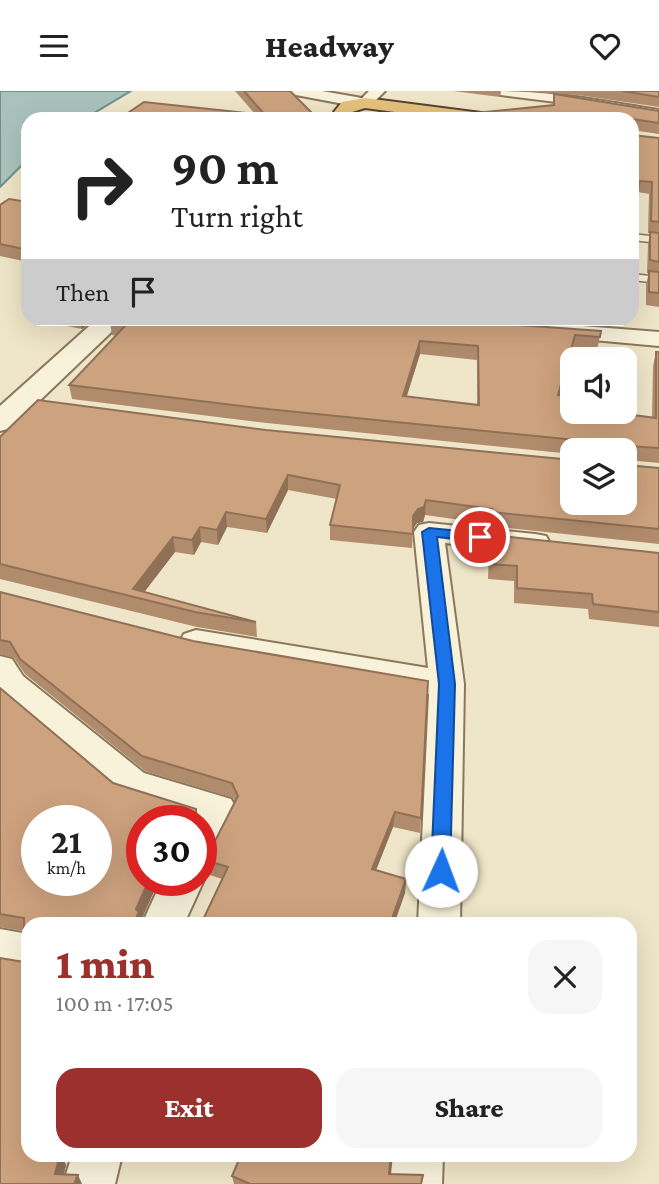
<!DOCTYPE html>
<html lang="en">
<head>
<meta charset="utf-8">
<style>
	:root { --surface:#fff; --page:#f6f6f6; --text:#222; --muted:#767676; --accent:#9b302c }
	body { margin:0; font-family:"Crimson Pro",serif; background:var(--page); color:var(--text); height:100vh; display:flex; flex-direction:column; font-size:26px; white-space:nowrap }
	* { box-sizing:border-box; margin:0 }
	p { font-size:23px; color:var(--muted) }
	.icon { flex:none; width:38px; height:38px; fill:none; stroke:currentColor; stroke-width:2; stroke-linecap:round; stroke-linejoin:round }
	.map { position:relative; flex:1; overflow:hidden }
	.drawer { position:absolute; left:21px; top:826px; width:616px; height:245px; display:flex; flex-direction:column; background:var(--surface); border-radius:21px; box-shadow:0 7px 28px #0002 }
	.drawer>* { flex:none }
	.hud { position:absolute; left:21px; top:21px; width:618px; height:214px; border-radius:21px; box-shadow:0 7px 28px #0002; background:#fff; color:var(--text); overflow:hidden }
	.tools { position:absolute; left:560px; top:256px; display:grid; gap:14px }
	.tools a { display:grid; place-items:center; width:77px; height:77px; border-radius:14px; background:var(--surface); box-shadow:0 7px 28px #0002; font-size:35px }
	.speed { position:absolute; left:21px; top:714px; display:flex; gap:14px; font-size:35px; font-weight:700; text-align:center }
	.speed>* { display:grid; place-content:center; width:91px; height:91px; border-radius:50%; background:var(--surface); box-shadow:0 7px 28px #0002; line-height:1 }
	.speed small { font-size:18px; font-weight:400 }
	.speed .limit { border:10px solid #d22; background:#fff; color:#111 }
	.pin { position:absolute; display:grid; place-items:center; width:60px; height:60px; color:#fff; margin:-30px; border:4px solid #fff; border-radius:50%; box-shadow:0 2px 7px #0007 }
	.me { position:absolute; width:77px; margin:-38px; rotate:2deg; stroke-linejoin:round; filter:drop-shadow(0 0 5px #0008) }
	.turn { display:flex; align-items:center; gap:24px; height:147px; padding:0 35px; font-size:32px }
	.turn .icon { width:91px; height:91px; stroke-width:2.5 }
	.turn b { display:block; font-size:49px; line-height:60px }
	.then { display:flex; align-items:center; height:66px; padding:0 35px; background:#0003; gap:14px; font-size:26px }
	.round { display:grid; place-items:center; flex:none; width:74px; height:74px; border-radius:21px; background:var(--page) }
	.overview { display:flex; align-items:center; justify-content:space-between; height:119px; padding:0 35px }
	h1 { font-size:42px; font-weight:800; line-height:52px; color:var(--accent) }
	.primary-button { display:flex; gap:14px; margin-top:auto; padding:14px 35px }
	.primary-button a { flex:1; height:80px; border-radius:21px; background:var(--accent); color:#fff; font-size:28px; font-weight:800; line-height:80px; text-align:center }
	.primary-button a+a { background:var(--page); color:var(--text) }
	header { display:flex; justify-content:space-between; align-items:center; height:91px; padding:0 35px; background:var(--surface); font-size:32px; font-weight:800 }
	.map>svg:first-child { display:block }
	.water { fill:#a9c3bc; stroke:#6f928b; stroke-width:2 }
	.lines { fill:none; stroke-linecap:round; stroke-linejoin:round }
	.service-casing { stroke:#8b775c; stroke-width:3 }
	.minor-casing { stroke:#8b775c; stroke-width:4 }
	.tertiary-casing { stroke:#8b775c; stroke-width:4 }
	.trunk-casing { stroke:#594530; stroke-width:4 }
	.service { fill:#f9f2db; fill-rule:evenodd }
	.minor { fill:#f9f2db; fill-rule:evenodd }
	.tertiary { fill:#f9f2db; fill-rule:evenodd }
	.trunk { fill:#e7c27d; fill-rule:evenodd }
	.wall { fill:#b08b6c; fill-rule:evenodd }
	.shaded-wall { fill:#907158 }
	.building { fill:#cda27e; stroke:#907158; stroke-width:2; fill-rule:evenodd }
	.route { fill:#1a73e8; stroke:#114b97; stroke-width:2 }
</style>
</head>
<body>
<header><svg class="icon" aria-label="menu" viewBox="0 0 24 24"><path d="M4 6h16M4 12h16M4 18h16"/></svg>Headway<svg class="icon" aria-label="heart" viewBox="0 0 24 24"><path d="M12 20l-8-8c-3-5 5-10 8-4 3-6 11-1 8 4z"/></svg></header>
<div class="map">
<svg width="659" height="1093" viewBox="0 0 659 1093">
	<rect width="100%" height="100%" fill="#efe5c8"/>
	<polygon class="water" points="0,0 131,0 84,28 28,28 28,68 0,96"/>
	<g class="lines">
		<defs>
			<g id="service">
				<polygon points="632,143 659,146 659,152 632,149"/>
				<polygon points="632,183 659,186 659,192 632,189"/>
			</g>
			<g id="minor">
				<polygon points="289,0 322,0 362,7 369,0 385,0 370,15 365,17 296,4"/>
				<path d="M 494,0 C 554,0 601,10 659,19 L 659,29 L 596,16 L 501,4 Z"/>
				<polygon points="557,233 659,241 659,255 549,245 546,240 549,235"/>
				<polygon points="429,432 535,443 546,445 550,452 546,459 535,461 445,452 464,593 460,833 418,833 429,603 196,563 184,559 179,551 184,543 196,539 428,577 414,441 419,434"/>
				<polygon points="0,565 12,568 23,585 144,682 231,708 237,719 215,764 201,769 201,730 192,730 193,728 118,705 0,604"/>
				<polygon points="201,784 204,789 184,833 142,833 162,789 201,789"/>
				<polygon points="0,838 28,843 28,883 0,878"/>
				<polygon points="72,1064 122,1064 115,1093 63,1093"/>
				<polygon points="393,1064 443,1064 442,1093 390,1093"/>
			</g>
			<polygon id="tertiary" points="97,228 125,228 11,337 0,340 0,315"/>
			<polygon id="trunk" points="365,7 489,23 498,28 447,28 365,17 352,21 362,24 365,28 337,28 334,21 342,11"/>
		</defs>
		<use href="#service" class="service-casing"/>
		<use href="#minor" class="minor-casing"/>
		<use href="#tertiary" class="tertiary-casing"/>
		<use href="#trunk" class="trunk-casing"/>
		<use href="#service" class="service"/>
		<use href="#minor" class="minor"/>
		<use href="#tertiary" class="tertiary"/>
		<use href="#trunk" class="trunk"/>
	</g>
	<g class="wall">
		<polygon points="235,0 290,0 318,28 255,23"/>
		<polygon points="453,0 501,0 500,6"/>
		<polygon points="520,0 659,0 659,16 578,4"/>
		<polygon points="554,3 659,20 659,43 632,39 632,44 659,47 659,216 646,214 646,193 649,182 647,182 648,153 650,142 648,142 649,103 638,101 632,124 632,28 553,15"/>
		<polygon points="28,111 28,171 0,165 0,114"/>
		<polygon points="46,228 94,228 82,238 47,231"/>
		<polygon points="505,228 605,228 603,234"/>
		<path d="M 110,231 L 601,240 L 597,259 L 572,257 L 560,304 L 566,316 L 652,326 L 653,275 L 656,261 L 659,261 L 659,372 L 627,369 L 627,374 L 659,377 L 659,453 L 489,435 L 490,433 L 425,424 L 423,431 L 417,432 L 413,438 L 412,457 L 330,449 L 330,434 L 337,408 L 288,399 L 267,442 L 227,436 L 218,454 L 201,451 L 194,464 L 175,461 L 144,501 L 256,531 L 257,546 L 197,536 L 0,488 L 0,346 L 572,411 L 625,359 L 572,359 L 572,363 L 267,332 L 72,308 L 69,294 L 116,245 L 112,244 ZM 420,263 L 477,269 L 477,314 L 407,305 Z"/>
		<polygon points="491,444 659,462 659,536 589,528 588,518 514,512 514,490 488,488 489,459"/>
		<polygon points="0,501 421,727 420,742 393,736 376,779 406,788 405,802 394,833 201,833 222,788 201,781 201,755 214,752 235,711 233,707 145,680 25,583 14,567 0,563"/>
		<polygon points="0,597 142,730 141,830 28,1064 65,1064 63,1068 66,1074 64,1084 0,1093 24,871 24,840 0,836"/>
		<polygon points="389,1083 422,1093 234,1093 232,1085"/>
	</g>
	<g class="shaded-wall">
		<polygon points="80,228 94,228 82,238"/>
		<polygon points="575,244 572,257 556,318 558,304"/>
		<polygon points="420,250 420,263 402,319 403,305"/>
		<polygon points="288,384 288,399 267,442 266,428"/>
		<polygon points="426,409 425,424 423,431 417,432 412,439 413,425"/>
		<polygon points="226,421 227,436 218,454 217,439"/>
		<polygon points="200,436 201,451 194,464 192,449"/>
		<polygon points="173,446 175,461 139,508 133,498"/>
		<polygon points="395,721 393,736 371,792 372,778"/>
		<polygon points="406,788 405,802 394,833 390,833"/>
		<polygon points="149,789 159,789 141,830 141,833 133,833 136,818"/>
		<polygon points="56,1064 65,1064 63,1068 66,1074 61,1093 55,1083"/>
		<polygon points="78,1084 82,1093 74,1093"/>
	</g>
	<g class="building">
		<polygon points="244,0 290,0 318,28 119,28 144,11 265,24"/>
		<polygon points="622,0 659,0 659,6"/>
		<polygon points="554,3 659,20 659,32 632,28 632,44 659,47 659,131 651,130 652,91 640,90 632,122 632,28 415,28 554,14"/>
		<polygon points="9,108 28,111 28,159 0,153 0,114"/>
		<polygon points="650,141 659,142 659,171 650,169"/>
		<polygon points="649,180 659,181 659,202 649,201"/>
		<path d="M 113,228 L 434,228 L 601,240 L 600,246 L 575,244 L 558,304 L 568,306 L 565,316 L 572,317 L 572,320 L 603,320 L 656,327 L 656,261 L 659,261 L 659,357 L 627,355 L 627,374 L 659,377 L 659,438 L 491,421 L 492,418 L 426,409 L 424,416 L 418,418 L 413,425 L 413,443 L 330,434 L 340,394 L 288,384 L 266,428 L 226,421 L 217,439 L 200,436 L 192,449 L 173,446 L 133,498 L 256,531 L 195,521 L 0,473 L 0,346 L 38,309 L 266,339 L 572,369 L 572,411 L 625,411 L 625,359 L 577,359 L 577,352 L 575,349 L 267,318 L 69,294 L 126,234 L 110,231 ZM 420,250 L 478,255 L 479,314 L 403,305 Z"/>
		<polygon points="491,444 659,462 659,521 593,513 592,503 517,497 517,475 490,473"/>
		<polygon points="0,501 193,550 428,590 421,727 395,721 372,778 406,788 390,833 201,833 228,776 201,768 201,755 214,752 238,705 232,692 142,665 20,568 10,551 0,549"/>
		<path d="M 0,597 L 113,692 L 196,718 L 196,730 L 142,730 L 142,789 L 149,789 L 136,818 L 139,821 L 133,833 L 28,833 L 28,1064 L 60,1064 L 55,1083 L 78,1084 L 74,1093 L 0,1093 L 0,867 L 24,871 L 24,827 L 0,823 ZM 37,730 L 96,730 L 96,789 L 37,789 Z"/>
		<polygon points="241,1064 391,1064 389,1083 423,1084 421,1093 250,1093 232,1085"/>
	</g>
	<polygon class="route" points="429,437 480,442 487,446 480,451 437,446 455,593 450,780 448,786 441,788 434,786 431,780 439,593 422,441"/>
</svg>
<div class="tools">
<a><svg class="icon" aria-label="sound" viewBox="0 0 24 24"><path d="M4 9h4l5-4v14l-5-4H4zM17 9q2 3 0 6"/></svg></a>
<a><svg class="icon" aria-label="layers" viewBox="0 0 24 24"><path d="M12 4l9 5-9 5-9-5zM3 14l9 5 9-5"/></svg></a>
</div>
<div class="speed"><div>21<small>km/h</small></div><div class="limit">30</div></div>
<div class="pin" style="left:480px;top:446px;background:#d93025"><svg class="icon" aria-label="arrive" viewBox="0 0 24 24"><path d="M6 21V4h12l-3 4 3 4H6"/></svg></div>
<svg class="me" style="left:441px;top:780px" viewBox="-20 -20 40 40"><circle r="19" fill="#fff"/><path d="M0-13L10 11 0 6-10 11z" fill="#1a73e8"/></svg>
<div class="hud">
<div class="turn"><svg class="icon" aria-label="right" viewBox="0 0 24 24"><path d="M7 20v-9h11M14 6l5 5-5 5"/></svg><div><b>90 m</b>Turn right</div></div>
<div class="then">Then<svg class="icon" aria-label="arrive" viewBox="0 0 24 24"><path d="M6 21V4h12l-3 4 3 4H6"/></svg></div>
</div>
<section class="drawer">
<div class="overview"><div><h1>1 min</h1><p>100 m · 17:05</p></div><a class="round"><svg class="icon" aria-label="close" viewBox="0 0 24 24"><path d="M6 6l12 12M18 6L6 18"/></svg></a></div>
<div class="primary-button"><a>Exit</a><a>Share</a></div>
</section>
</div>
</body>
</html>
